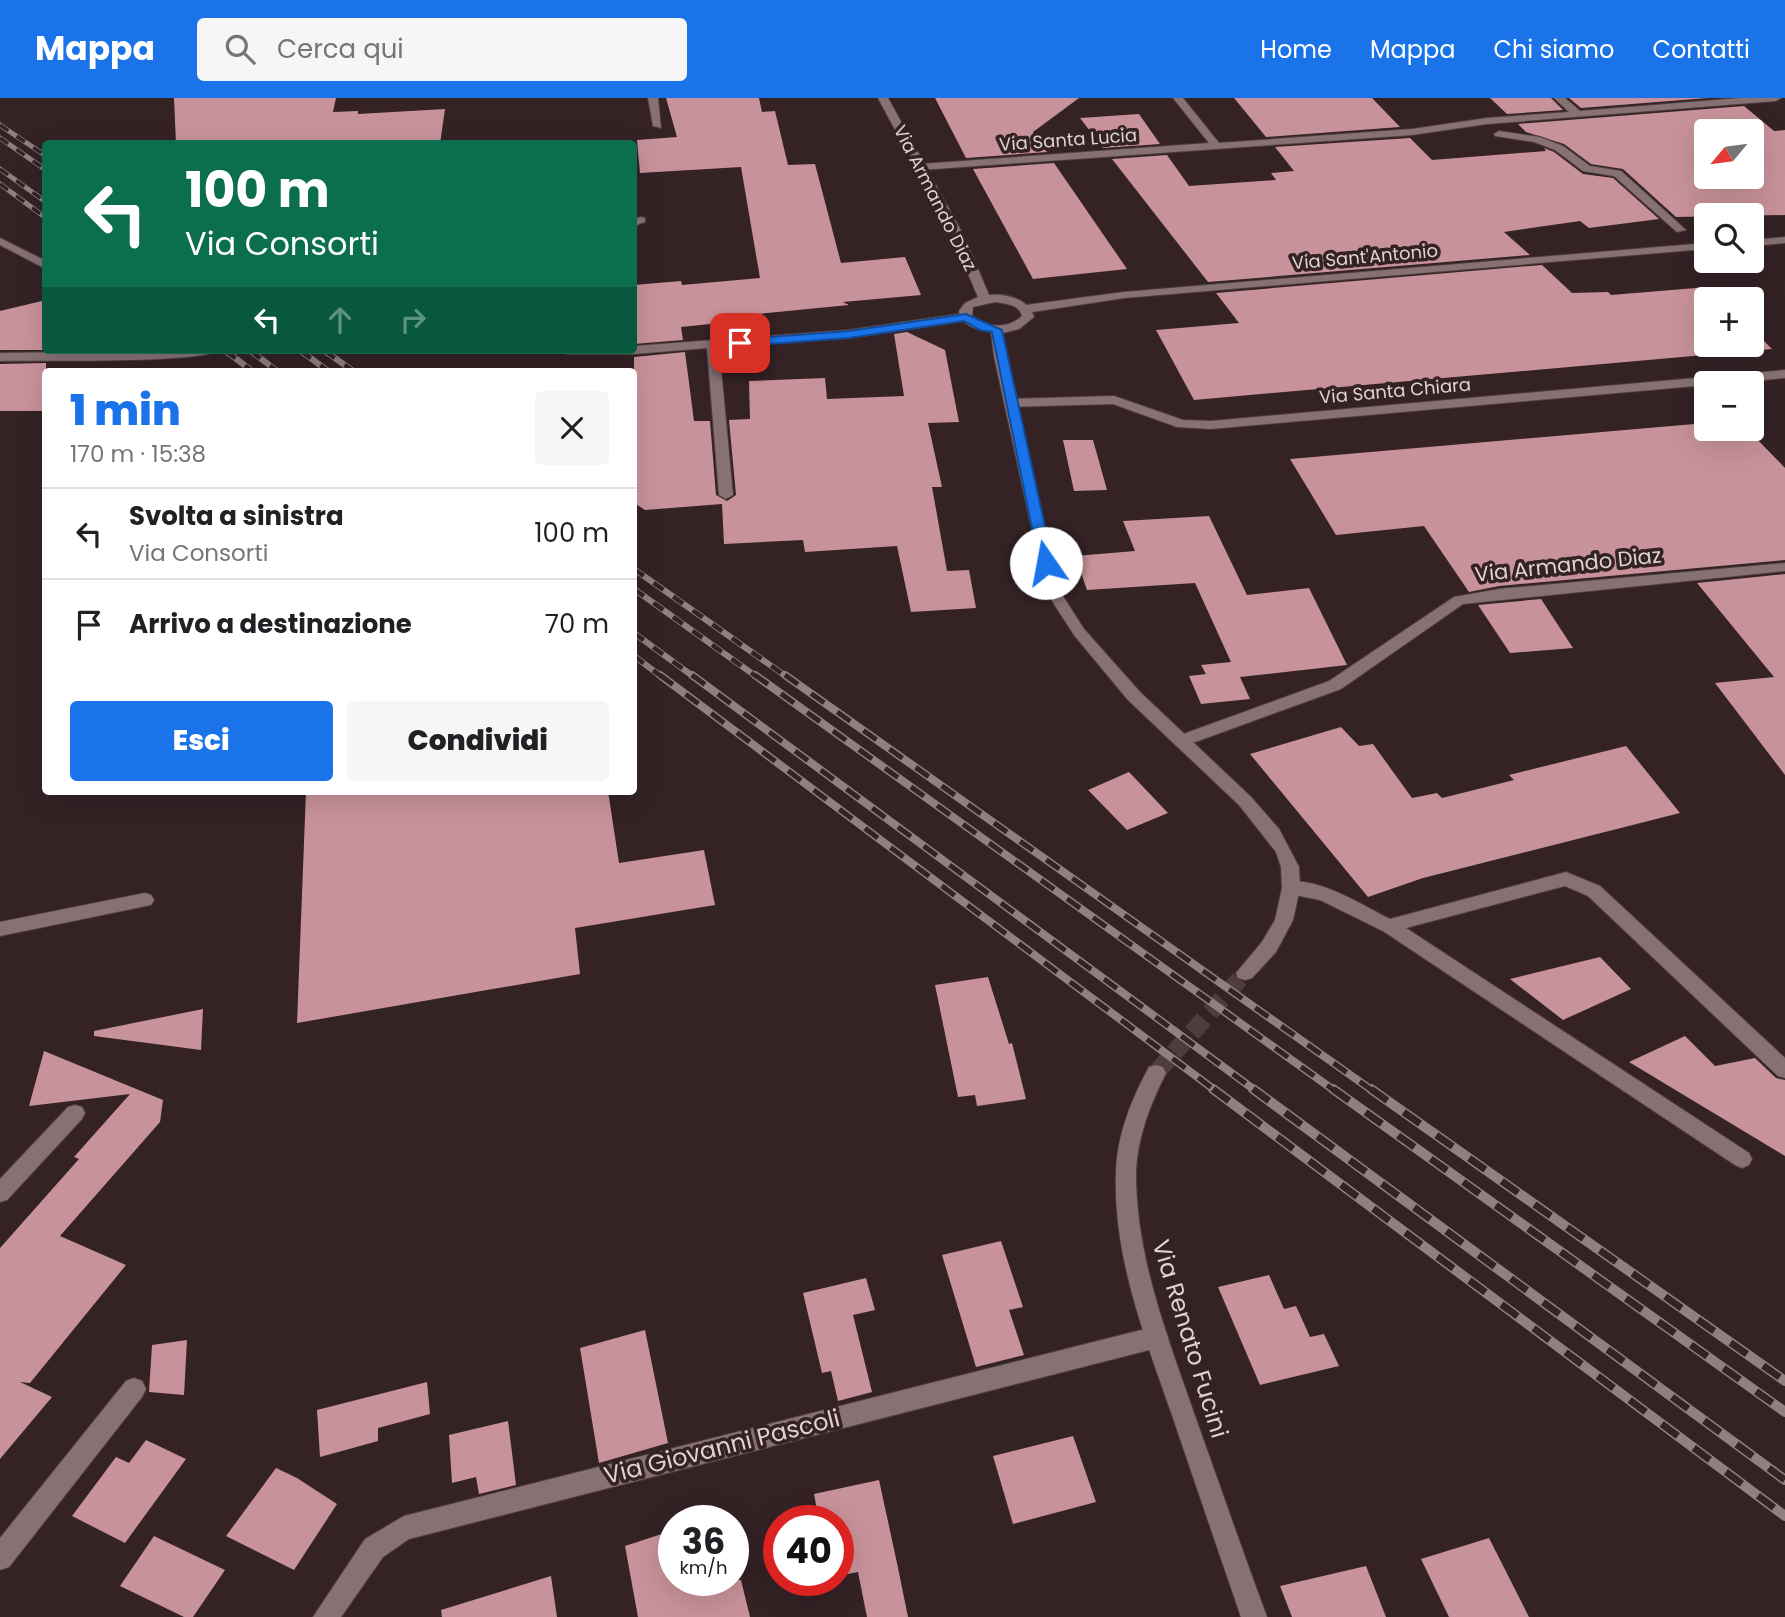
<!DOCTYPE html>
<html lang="it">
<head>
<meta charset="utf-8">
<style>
	:root { --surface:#fff; --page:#f6f6f6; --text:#202124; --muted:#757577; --line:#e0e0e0; --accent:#1a73e8 }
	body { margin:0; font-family:Poppins,sans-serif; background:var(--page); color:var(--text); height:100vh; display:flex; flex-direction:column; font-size:26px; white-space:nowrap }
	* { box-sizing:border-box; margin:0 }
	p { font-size:23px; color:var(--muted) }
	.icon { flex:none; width:38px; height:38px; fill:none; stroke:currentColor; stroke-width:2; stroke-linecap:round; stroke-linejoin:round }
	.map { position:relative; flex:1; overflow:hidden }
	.side { position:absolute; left:42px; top:270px; width:595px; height:427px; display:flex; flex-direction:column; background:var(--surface); border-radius:7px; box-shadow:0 7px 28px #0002 }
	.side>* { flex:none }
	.top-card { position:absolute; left:42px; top:42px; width:595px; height:214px; border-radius:7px; box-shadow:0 7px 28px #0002; background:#0b6e4f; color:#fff; overflow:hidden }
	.needle { width:46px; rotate:241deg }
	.controls { position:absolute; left:1694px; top:21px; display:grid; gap:14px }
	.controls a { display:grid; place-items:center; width:70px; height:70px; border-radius:7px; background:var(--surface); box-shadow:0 7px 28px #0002; font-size:35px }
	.speed { position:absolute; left:658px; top:1407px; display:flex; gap:14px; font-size:35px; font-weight:700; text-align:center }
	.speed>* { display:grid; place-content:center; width:91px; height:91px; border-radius:50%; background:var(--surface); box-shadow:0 7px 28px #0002; line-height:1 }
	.speed small { font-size:18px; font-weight:400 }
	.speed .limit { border:10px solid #d22; background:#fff; color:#111 }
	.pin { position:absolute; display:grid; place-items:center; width:60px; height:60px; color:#fff; margin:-30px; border-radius:14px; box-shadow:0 4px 10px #0006 }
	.me { position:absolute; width:77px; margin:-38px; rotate:348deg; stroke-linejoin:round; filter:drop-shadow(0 0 5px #0008) }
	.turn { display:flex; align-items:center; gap:24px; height:147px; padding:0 28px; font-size:32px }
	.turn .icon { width:91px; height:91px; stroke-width:2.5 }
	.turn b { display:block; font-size:49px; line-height:60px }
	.lanes { display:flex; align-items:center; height:66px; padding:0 28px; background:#0003; justify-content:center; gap:35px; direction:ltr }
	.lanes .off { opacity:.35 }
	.round { display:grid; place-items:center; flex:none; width:74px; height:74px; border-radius:7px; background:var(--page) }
	.headline { display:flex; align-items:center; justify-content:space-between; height:119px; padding:0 28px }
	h1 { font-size:42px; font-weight:800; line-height:52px; color:var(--accent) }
	.action { display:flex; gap:14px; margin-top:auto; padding:14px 28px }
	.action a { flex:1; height:80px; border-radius:7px; background:var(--accent); color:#fff; font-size:28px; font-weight:800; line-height:80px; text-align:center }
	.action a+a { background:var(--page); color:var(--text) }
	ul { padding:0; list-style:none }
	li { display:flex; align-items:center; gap:21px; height:91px; padding:0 28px; border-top:2px solid var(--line) }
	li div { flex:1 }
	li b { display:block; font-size:26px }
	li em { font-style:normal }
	header { display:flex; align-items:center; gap:42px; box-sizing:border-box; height:98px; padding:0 35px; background:var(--accent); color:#fff }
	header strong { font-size:33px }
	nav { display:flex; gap:38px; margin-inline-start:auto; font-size:24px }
	.search { width:490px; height:63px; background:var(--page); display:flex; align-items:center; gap:18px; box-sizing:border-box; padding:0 24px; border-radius:7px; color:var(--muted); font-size:26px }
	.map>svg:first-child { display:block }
	.building { fill:#c8929a; fill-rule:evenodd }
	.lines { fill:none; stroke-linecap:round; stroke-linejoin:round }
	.tertiary-tunnel { stroke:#4e3c3f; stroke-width:18; stroke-dasharray:18 9; stroke-linecap:butt }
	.pedestrian-casing { stroke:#4e3f41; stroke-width:2 }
	.minor-casing { stroke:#4e3f41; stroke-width:2 }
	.tertiary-casing { stroke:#4e3f41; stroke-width:2 }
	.pedestrian { fill:#877174; fill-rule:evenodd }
	.minor { fill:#877174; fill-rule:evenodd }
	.tertiary { fill:#877174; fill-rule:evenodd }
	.rail-far3-casing { stroke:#8f8182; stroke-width:5 }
	.rail-far2-casing { stroke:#8f8182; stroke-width:6 }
	.rail-far1-casing { stroke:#8f8182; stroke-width:8 }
	.rail-casing { stroke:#8f8182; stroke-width:10 }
	.rail-far3 { stroke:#342225; stroke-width:3.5; stroke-dasharray:10; stroke-linecap:butt }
	.rail-far2 { stroke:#342225; stroke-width:4.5; stroke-dasharray:12; stroke-linecap:butt }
	.rail-far1 { stroke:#342225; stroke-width:5; stroke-dasharray:16; stroke-linecap:butt }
	.rail { stroke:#342225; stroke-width:7; stroke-dasharray:20; stroke-linecap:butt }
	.route { fill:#1a73e8; stroke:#114b97; stroke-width:2 }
	.labels { text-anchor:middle; stroke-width:7; stroke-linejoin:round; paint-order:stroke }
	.far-street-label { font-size:18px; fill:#ded2d3; stroke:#342225 }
	.street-label { font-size:21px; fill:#ded2d3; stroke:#342225 }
	.near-street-label { font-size:24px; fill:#ded2d3; stroke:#342225 }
</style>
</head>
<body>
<header>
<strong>Mappa</strong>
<div class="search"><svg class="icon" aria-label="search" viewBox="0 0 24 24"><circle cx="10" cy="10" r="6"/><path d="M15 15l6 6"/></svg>Cerca qui</div>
<nav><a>Home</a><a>Mappa</a><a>Chi siamo</a><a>Contatti</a></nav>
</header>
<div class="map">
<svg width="1785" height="1519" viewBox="0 0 1785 1519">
	<rect width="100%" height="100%" fill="#342225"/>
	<g class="building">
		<polygon points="174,0 336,0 333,14 358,13 358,16 445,11 440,46 176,46"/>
		<polygon points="666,0 759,0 762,14 775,13 788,67 815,66 841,165 905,159 921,197 843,204 849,207 758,216 759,221 681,229 683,242 634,246 634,187 681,183 682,187 760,180 741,69 640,75 637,42 677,39"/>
		<polygon points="935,0 1079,0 1033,34 1047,54 966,60"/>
		<polygon points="1234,0 1372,0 1400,29 1266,39"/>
		<polygon points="1490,0 1551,0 1563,12 1507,16"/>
		<polygon points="1569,0 1708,0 1581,10"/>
		<path d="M 1744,8 L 1774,33 L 1785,32 L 1785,117 L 1676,119 L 1623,71 L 1591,66 L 1564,46 L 1526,34 L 1518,26 ZM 1706,33 L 1752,33 L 1752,79 L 1706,79 Z"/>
		<polygon points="1139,16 1160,46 1103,50 1080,20"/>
		<polygon points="1410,40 1432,62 1546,53 1544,50 1554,54 1583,76 1613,80 1659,121 1589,130 1580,123 1504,134 1530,157 1208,184 1112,61 1167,57 1189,88 1276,82 1271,75 1294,73 1275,49"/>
		<polygon points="1054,65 1127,171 1033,181 973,71"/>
		<polygon points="1542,167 1572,195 1608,194 1611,197 1708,189 1721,201 1706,201 1706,247 1752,247 1752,231 1772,251 1194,302 1156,232 1239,225 1216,195"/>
		<polygon points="46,202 46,252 0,252 0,213"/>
		<polygon points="907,234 945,252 959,324 928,325 942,389 932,389 947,473 969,472 976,510 911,514 897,448 805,454 803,442 724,446 722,406 645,412 634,405 634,259 685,254 694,323 710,323 716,397 727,403 736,397 729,322 750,321 749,283 825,280 827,301 904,298 894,236"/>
		<polygon points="46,265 46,313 0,313 0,266"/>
		<polygon points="1706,325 1706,331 1747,331 1785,370 1785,462 1499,488 1469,494 1424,428 1336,437 1290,361"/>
		<polygon points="1063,342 1093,342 1107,392 1074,393"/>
		<polygon points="1209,418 1247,497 1309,490 1347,567 1240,579 1250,601 1201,606 1189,578 1206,576 1201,567 1231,564 1195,485 1087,492 1075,458 1135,453 1123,423"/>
		<polygon points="1785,476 1785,677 1715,585 1774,579 1697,485"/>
		<polygon points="1541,501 1573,550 1510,555 1478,507"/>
		<polygon points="1341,629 1359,648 1373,646 1412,700 1437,695 1442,700 1514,682 1509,677 1626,648 1680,715 1423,780 1368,799 1250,656"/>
		<polygon points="1129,674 1168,715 1127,732 1088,692"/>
		<polygon points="306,693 608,693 619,765 704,752 715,807 575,830 580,876 297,925"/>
		<polygon points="1600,859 1631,891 1563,922 1510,881"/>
		<polygon points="988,879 1009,946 1012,945 1026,1001 977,1008 975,997 958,999 935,887"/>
		<polygon points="203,911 201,952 94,938 94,933"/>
		<polygon points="1685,938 1715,968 1755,960 1776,980 1785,982 1785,1058 1629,964"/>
		<polygon points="44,953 163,1002 160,1024 60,1138 126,1167 30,1285 20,1284 52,1299 0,1361 0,1150 79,1061 74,1059 130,996 29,1008"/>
		<polygon points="1001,1143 1023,1209 1009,1212 1024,1257 976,1269 942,1157"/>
		<polygon points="1269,1177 1284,1211 1296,1208 1310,1239 1324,1236 1339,1268 1260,1287 1218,1189"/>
		<polygon points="866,1180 875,1212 853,1217 872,1294 838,1303 831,1273 822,1275 803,1195"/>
		<polygon points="645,1232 668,1345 599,1365 580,1250"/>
		<polygon points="187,1242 184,1297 149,1294 152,1247"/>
		<polygon points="427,1284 430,1316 378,1330 378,1343 320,1359 317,1312"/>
		<polygon points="508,1323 516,1387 479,1396 476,1379 452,1385 449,1337"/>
		<polygon points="1073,1338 1096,1404 1013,1426 993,1358"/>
		<polygon points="146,1342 186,1361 125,1445 72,1418 116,1359 129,1365"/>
		<polygon points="276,1370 297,1380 337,1406 294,1472 226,1438"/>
		<polygon points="879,1382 897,1465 908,1519 867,1519 858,1474 838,1478 838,1423 819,1423 814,1396"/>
		<polygon points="674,1432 674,1482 741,1482 750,1519 638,1519 625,1448"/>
		<polygon points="154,1438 225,1472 193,1519 184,1519 120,1488"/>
		<polygon points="1489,1440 1529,1519 1449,1519 1421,1461"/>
		<polygon points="1366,1468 1386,1519 1292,1519 1280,1488"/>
		<polygon points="551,1478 557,1519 442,1519 441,1512"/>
	</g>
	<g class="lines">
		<polyline class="tertiary-tunnel" points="1156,975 1245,875"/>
		<defs>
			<polygon id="pedestrian" points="1499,33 1540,39 1563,48 1590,68 1621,73 1686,132 1677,134 1614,78 1583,73 1555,52 1534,44 1495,38 1494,36"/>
			<g id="minor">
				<polygon points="648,0 658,0 661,30 653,28"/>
				<polygon points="1173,0 1183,0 1219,45 1412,31 1487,20 1569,14 1554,0 1565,0 1580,13 1740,0 1781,0 1776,3 1487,26 1412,37 921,72 916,69 921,66 1209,45"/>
				<polygon points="641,119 645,120 645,124 634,128 634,121"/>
				<polygon points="1785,139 1785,145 1752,148 1752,142"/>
				<polygon points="0,140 46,163 46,171 0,147"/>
				<polygon points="1706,145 1706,151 1124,200 1026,215 1020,211 1026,207 1124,194"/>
				<polygon points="966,215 972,219 970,222 849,240 719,249 733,397 726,401 719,397 707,250 634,256 567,256 561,252 634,252 634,248 849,232"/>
				<path d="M 219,252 C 201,266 34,262 0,263 L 0,255 Z"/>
				<polygon points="1785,272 1785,280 1211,331 1177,329 1113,306 1011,309 1005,305 1011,301 1114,298 1183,322 1211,323"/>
				<polygon points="1785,465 1785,473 1463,506 1341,591 1187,647 1175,647 1173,643 1175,639 1329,583 1454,499 1499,491"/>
				<path d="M 1566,774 L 1600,788 L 1785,960 L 1785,980 L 1778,978 L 1588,798 L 1565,788 L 1406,830 L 1749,1055 L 1752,1061 L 1749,1067 L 1742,1070 L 1735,1067 L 1383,833 L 1320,802 L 1285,795 L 1282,790 L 1285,785 C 1314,776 1364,808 1390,821 Z"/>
				<polygon points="145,795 151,797 154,802 151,807 0,838 0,824"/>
				<polygon points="75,1007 82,1009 85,1015 82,1021 7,1102 0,1104 0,1081 68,1009"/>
				<polygon points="1157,1228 1165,1232 1168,1239 1165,1246 1157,1250 409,1441 383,1459 341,1519 313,1519 365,1441 404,1418"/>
				<polygon points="134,1280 142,1283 146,1291 142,1299 9,1469 0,1472 0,1440 126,1283"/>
			</g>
			<g id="tertiary">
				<path d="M 878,0 L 888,0 L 964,138 L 989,197 C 1006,195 1029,201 1034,219 L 1019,231 L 1003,235 L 1006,258 L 1059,492 L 1084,531 L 1140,594 L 1251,699 L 1279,731 L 1299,769 L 1300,790 L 1293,822 L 1276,854 L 1252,880 L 1245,882 L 1238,880 L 1236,875 L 1262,844 L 1275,822 L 1282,790 L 1281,769 L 1276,754 L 1239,707 L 1128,602 L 1074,537 L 1045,492 L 994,258 L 991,234 C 978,232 961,228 959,213 L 965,205 L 978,199 L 952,138 ZM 995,204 C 1006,206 1019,206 1022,218 C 1007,232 987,229 972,218 L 973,209 Z"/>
				<path d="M 1156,967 L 1163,969 L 1166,975 C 1150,1007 1137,1040 1136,1076 C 1136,1160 1168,1240 1195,1318 C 1219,1385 1242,1452 1267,1519 L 1241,1519 C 1218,1452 1195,1385 1172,1317 C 1145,1240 1113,1158 1116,1075 C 1117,1037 1131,1002 1149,969 Z"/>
			</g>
		</defs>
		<use href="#pedestrian" class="pedestrian-casing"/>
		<use href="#minor" class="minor-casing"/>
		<use href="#tertiary" class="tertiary-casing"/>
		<use href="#pedestrian" class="pedestrian"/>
		<use href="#minor" class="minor"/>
		<use href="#tertiary" class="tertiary"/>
		<defs>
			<g id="rail-far3">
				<polyline points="0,27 46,58"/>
				<polyline points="0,40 46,72"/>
				<polyline points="0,71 46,104"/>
				<polyline points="0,86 46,120"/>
				<polyline points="224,252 228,255"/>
				<polyline points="249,252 253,255"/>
				<polyline points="299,252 303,255"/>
				<polyline points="323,252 327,255"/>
			</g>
			<g id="rail-far2">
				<polyline points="226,253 252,273"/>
				<polyline points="251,253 277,273"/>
				<polyline points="301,253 328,273"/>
				<polyline points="325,253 353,273"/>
				<polyline points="634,471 787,579"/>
				<polyline points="634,491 757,579"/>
				<polyline points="634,535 694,579"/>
				<polyline points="634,558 662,579"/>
			</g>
			<g id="rail-far1">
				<polyline points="660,577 1216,993"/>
				<polyline points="692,577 1256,993"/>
				<polyline points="755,577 1335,993"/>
				<polyline points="785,577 1373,993"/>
			</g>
			<g id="rail">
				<polyline points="1213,991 1785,1418"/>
				<polyline points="1253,991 1785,1382"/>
				<polyline points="1333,991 1785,1314"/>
				<polyline points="1371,991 1785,1283"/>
			</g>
		</defs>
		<use href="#rail-far3" class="rail-far3-casing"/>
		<use href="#rail-far2" class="rail-far2-casing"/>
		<use href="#rail-far1" class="rail-far1-casing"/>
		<use href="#rail" class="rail-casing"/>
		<use href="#rail-far3" class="rail-far3"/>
		<use href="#rail-far2" class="rail-far2"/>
		<use href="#rail-far1" class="rail-far1"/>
		<use href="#rail" class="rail"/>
	</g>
	<polygon class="route" points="966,216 1002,232 1053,465 1051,468 1041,468 1039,465 992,234 980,232 964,223 849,240 740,248 735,245 740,241 849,233"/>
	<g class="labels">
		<g class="far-street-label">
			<text transform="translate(1068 42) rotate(-4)" y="6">Via Santa Lucia</text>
			<text transform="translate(935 100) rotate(63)" y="6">Via Armando Diaz</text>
			<text transform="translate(1365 159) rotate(-5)" y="6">Via Sant'Antonio</text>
			<text transform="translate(1395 293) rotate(-5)" y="6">Via Santa Chiara</text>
		</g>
		<g class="street-label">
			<text transform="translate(1568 467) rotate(-6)" y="7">Via Armando Diaz</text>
		</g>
		<g class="near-street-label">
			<text transform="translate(1190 1241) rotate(73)" y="8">Via Renato Fucini</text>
			<text transform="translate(722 1349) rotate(-14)" y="8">Via Giovanni Pascoli</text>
		</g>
	</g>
</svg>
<div class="controls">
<a><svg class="needle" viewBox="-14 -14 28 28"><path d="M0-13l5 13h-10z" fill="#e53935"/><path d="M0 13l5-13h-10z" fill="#757577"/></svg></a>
<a><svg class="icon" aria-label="search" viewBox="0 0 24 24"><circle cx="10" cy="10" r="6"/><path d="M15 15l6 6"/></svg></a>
<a>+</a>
<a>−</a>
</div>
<div class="speed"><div>36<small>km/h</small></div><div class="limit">40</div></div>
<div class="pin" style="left:740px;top:245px;background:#d93025"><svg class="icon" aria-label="arrive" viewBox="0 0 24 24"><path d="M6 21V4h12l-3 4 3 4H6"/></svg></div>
<svg class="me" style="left:1046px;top:465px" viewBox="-20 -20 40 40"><circle r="19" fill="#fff"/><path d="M0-13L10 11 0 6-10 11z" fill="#1a73e8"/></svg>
<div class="top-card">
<div class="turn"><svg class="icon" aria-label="left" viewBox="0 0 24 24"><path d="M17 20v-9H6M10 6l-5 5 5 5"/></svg><div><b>100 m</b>Via Consorti</div></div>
<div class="lanes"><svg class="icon" aria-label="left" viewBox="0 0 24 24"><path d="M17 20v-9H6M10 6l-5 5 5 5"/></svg><svg class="icon off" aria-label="ahead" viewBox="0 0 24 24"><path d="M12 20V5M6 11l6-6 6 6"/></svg><svg class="icon off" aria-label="right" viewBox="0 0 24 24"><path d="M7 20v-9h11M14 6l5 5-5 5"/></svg></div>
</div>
<section class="side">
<div class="headline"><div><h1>1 min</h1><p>170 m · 15:38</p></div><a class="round"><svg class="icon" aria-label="close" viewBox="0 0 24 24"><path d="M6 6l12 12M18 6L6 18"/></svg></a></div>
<ul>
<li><svg class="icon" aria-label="left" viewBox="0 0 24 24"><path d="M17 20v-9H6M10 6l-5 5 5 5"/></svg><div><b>Svolta a sinistra</b><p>Via Consorti</p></div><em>100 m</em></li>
<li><svg class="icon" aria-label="arrive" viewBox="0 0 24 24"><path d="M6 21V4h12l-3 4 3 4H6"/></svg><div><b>Arrivo a destinazione</b></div><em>70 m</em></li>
</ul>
<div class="action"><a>Esci</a><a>Condividi</a></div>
</section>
</div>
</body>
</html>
